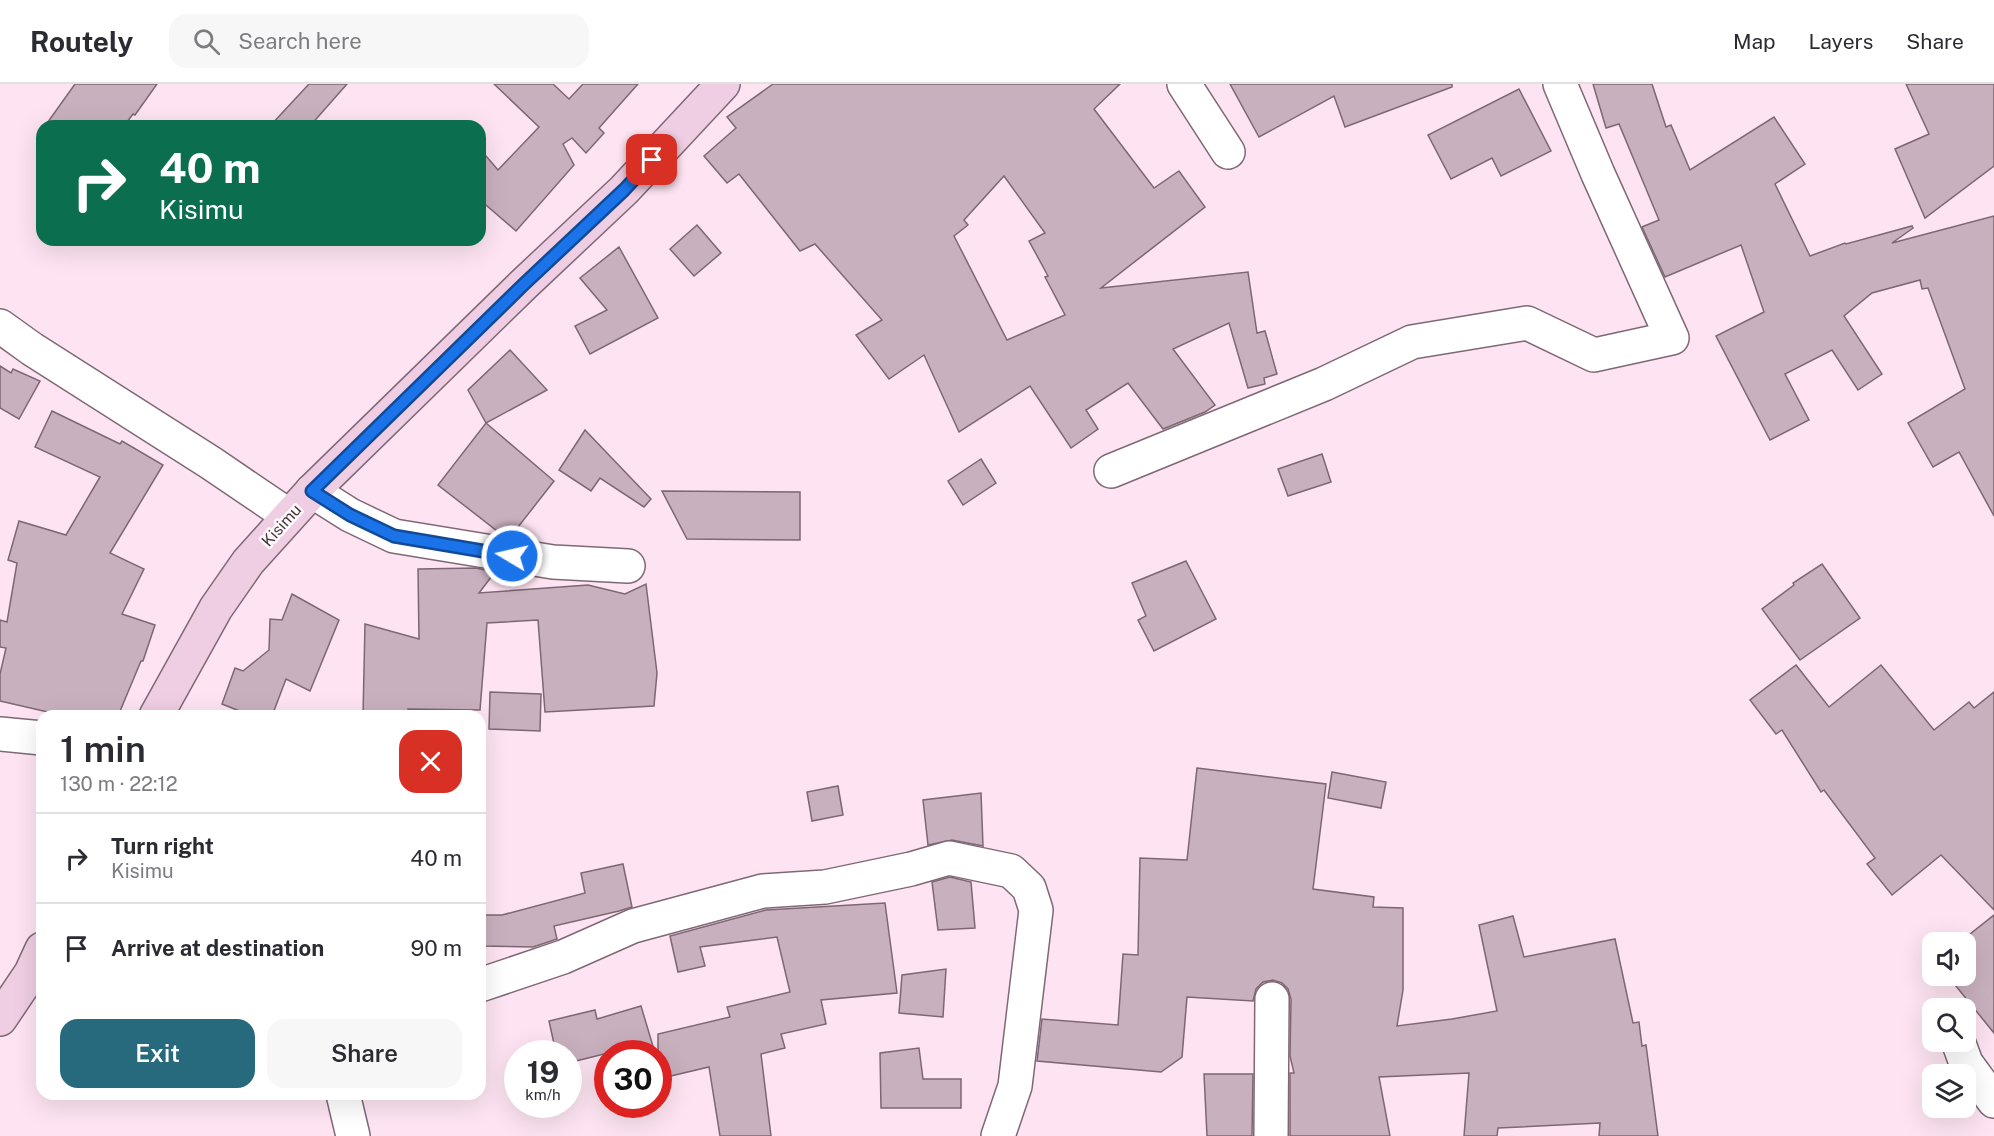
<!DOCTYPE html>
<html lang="en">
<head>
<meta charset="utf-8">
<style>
	:root { --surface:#fff; --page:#f7f7f7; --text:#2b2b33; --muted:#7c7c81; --line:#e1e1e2; --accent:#286a7d }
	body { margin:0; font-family:"Public Sans",sans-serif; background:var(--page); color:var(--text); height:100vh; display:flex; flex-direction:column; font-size:22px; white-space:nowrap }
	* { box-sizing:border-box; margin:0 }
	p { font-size:20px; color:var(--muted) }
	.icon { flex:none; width:33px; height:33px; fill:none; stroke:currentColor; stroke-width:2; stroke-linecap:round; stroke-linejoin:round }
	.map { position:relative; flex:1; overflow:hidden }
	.side { position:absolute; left:36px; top:626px; width:450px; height:390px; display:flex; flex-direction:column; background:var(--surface); border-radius:18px; box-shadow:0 6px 24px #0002 }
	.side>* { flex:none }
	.top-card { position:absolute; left:36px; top:36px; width:450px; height:126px; border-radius:18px; box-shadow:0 6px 24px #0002; background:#0b6e4f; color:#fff; overflow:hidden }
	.controls { position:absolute; left:1922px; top:848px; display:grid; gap:12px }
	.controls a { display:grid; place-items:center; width:54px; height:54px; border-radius:12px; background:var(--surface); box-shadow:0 6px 24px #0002; font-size:30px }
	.speed { position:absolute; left:504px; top:956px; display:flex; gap:12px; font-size:30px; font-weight:700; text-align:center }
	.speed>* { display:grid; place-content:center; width:78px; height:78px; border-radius:50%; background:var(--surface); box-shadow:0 6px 24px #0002; line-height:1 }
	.speed small { font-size:15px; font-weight:400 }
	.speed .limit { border:9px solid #d22; background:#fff; color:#111 }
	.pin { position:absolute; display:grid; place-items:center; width:51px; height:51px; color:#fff; margin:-26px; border-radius:12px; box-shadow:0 3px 9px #0006 }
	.me { position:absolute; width:66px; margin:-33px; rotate:279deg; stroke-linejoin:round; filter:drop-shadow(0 0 4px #0008) }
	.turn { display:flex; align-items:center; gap:21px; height:126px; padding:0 24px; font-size:27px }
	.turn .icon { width:78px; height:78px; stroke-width:2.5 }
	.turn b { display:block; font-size:42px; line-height:51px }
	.round { display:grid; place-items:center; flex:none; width:63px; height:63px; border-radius:18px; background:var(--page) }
	.headline { display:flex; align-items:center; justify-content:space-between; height:102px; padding:0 24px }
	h1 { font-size:36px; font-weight:600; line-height:45px }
	.button { display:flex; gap:12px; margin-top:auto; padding:12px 24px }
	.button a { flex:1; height:69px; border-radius:18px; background:var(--accent); color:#fff; font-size:24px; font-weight:600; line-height:69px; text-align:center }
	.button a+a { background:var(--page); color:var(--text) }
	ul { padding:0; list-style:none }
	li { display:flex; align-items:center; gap:18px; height:90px; padding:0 24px; border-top:2px solid var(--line) }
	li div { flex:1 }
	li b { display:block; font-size:22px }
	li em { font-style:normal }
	header { display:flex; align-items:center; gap:36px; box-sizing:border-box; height:84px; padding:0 30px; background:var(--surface); border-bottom:2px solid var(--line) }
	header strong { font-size:28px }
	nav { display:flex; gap:33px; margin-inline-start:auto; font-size:21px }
	.search { width:420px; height:54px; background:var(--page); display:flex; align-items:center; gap:15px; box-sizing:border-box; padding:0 21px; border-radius:18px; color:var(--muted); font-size:22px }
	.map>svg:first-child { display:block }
	.building { fill:#c9b0be; stroke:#7d6773; stroke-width:1.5; fill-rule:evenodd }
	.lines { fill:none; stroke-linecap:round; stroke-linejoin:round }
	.street-casing { stroke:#7f6875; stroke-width:36 }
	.secondary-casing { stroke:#7f6875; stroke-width:36 }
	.street { stroke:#fff; stroke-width:33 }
	.secondary { stroke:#efcde2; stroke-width:33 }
	.route-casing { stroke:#114b97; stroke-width:15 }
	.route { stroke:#1a73e8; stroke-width:10 }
	.labels { text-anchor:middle; stroke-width:5; stroke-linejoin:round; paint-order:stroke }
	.street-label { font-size:16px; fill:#44393f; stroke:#fef8fb }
</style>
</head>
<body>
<header>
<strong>Routely</strong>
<div class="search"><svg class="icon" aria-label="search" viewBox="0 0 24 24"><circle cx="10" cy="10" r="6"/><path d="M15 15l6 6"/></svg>Search here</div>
<nav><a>Map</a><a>Layers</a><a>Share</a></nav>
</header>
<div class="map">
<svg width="1994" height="1052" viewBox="0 0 1994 1052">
	<rect width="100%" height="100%" fill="#fee4f2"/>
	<g class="building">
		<polygon points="75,0 157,0 135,31 133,30 124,42 45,42"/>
		<polygon points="309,0 347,0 310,42 270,42"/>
		<polygon points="494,0 553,0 569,15 583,0 638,0 599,44 604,49 586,69 572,54 563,60 574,81 516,147 480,116 480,65 498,86 539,43"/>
		<path d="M 773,0 L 1120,0 L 1094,25 L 1154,104 L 1179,87 L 1205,123 L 1101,204 L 1248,188 L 1257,249 L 1265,247 L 1277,290 L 1264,294 L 1265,300 L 1248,304 L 1229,239 L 1173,265 L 1215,321 L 1205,328 L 1163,345 L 1128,299 L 1086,326 L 1098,345 L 1071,364 L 1030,302 L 959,348 L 924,271 L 889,295 L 856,251 L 882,236 L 815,160 L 800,167 L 739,90 L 727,99 L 704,72 L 736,44 L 727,33 ZM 1004,92 L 1045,149 L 1029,157 L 1048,192 L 1045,193 L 1065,231 L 1007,256 L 954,152 L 968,141 L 964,136 Z"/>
		<polygon points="1230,0 1452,0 1452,3 1345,43 1334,12 1259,53"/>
		<polygon points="1593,0 1652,0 1666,43 1671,41 1690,86 1774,33 1805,80 1775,100 1810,172 1845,159 1846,160 1912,142 1913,144 1892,159 1994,132 1994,432 1959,368 1933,383 1908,339 1965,305 1928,204 1922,205 1920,196 1872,209 1844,232 1882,290 1858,306 1832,266 1785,290 1809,336 1770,356 1716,252 1764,228 1741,161 1665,193 1642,143 1659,136 1619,40 1606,44"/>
		<polygon points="1906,0 1994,0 1994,82 1925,134 1895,65 1929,50"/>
		<polygon points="1519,5 1551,67 1501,92 1492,74 1451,95 1428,51"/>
		<polygon points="697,141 721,169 694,192 670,165"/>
		<polygon points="619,163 658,234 590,270 575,242 607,226 580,194"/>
		<polygon points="510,266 547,306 486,339 468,306"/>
		<polygon points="0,282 11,289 13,285 40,297 19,335 0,324"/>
		<polygon points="52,327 120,360 122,357 163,381 110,469 144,485 122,530 155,541 143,577 141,577 118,632 65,632 0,617 0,590 6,564 0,563 0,536 7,538 17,479 8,476 19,437 66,451 100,393 35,363"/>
		<polygon points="486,339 554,397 511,452 501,450 438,401"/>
		<polygon points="585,346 651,415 644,423 600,394 591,407 559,386"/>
		<polygon points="1322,370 1331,398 1288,412 1278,385"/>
		<polygon points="981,375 996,399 963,421 948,397"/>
		<polygon points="662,407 800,408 800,456 687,455"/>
		<polygon points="1186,477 1216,535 1154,567 1138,536 1146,532 1132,499"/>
		<polygon points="1822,480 1860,534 1800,576 1762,525 1794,501 1793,499"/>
		<polygon points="476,484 495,488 479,509 588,501 625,510 646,500 657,589 654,622 545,628 538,536 487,539 480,626 408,625 408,632 363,632 365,540 419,555 418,485"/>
		<polygon points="292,510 339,536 310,607 286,595 272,632 252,632 222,620 235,584 243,587 269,566 270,535 282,536"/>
		<polygon points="1796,581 1829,623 1881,581 1934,646 1969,618 1974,624 1994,608 1994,826 1941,771 1892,811 1867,780 1875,774 1824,706 1821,708 1782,646 1776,650 1750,616"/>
		<polygon points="490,608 541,610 540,647 489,645"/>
		<polygon points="1197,684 1326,700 1313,805 1374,813 1373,823 1403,824 1403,906 1397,942 1452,935 1497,927 1479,841 1513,832 1524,873 1615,855 1633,939 1639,938 1642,962 1646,961 1658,1052 1599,1052 1600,1039 1498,1044 1497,1052 1464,1052 1469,989 1379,993 1390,1052 1290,1052 1290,989 1294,989 1290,972 1291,915 1288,905 1282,899 1273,896 1263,898 1256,905 1253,917 1187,913 1182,973 1161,988 1037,977 1042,935 1118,941 1123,870 1138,871 1140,774 1187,776"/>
		<polygon points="1332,688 1386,698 1381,724 1328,714"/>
		<polygon points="838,702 843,731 812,737 807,708"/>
		<polygon points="981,709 983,762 952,756 928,761 923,716"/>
		<polygon points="623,780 632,823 619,827 554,842 557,855 533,863 480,862 480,831 502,831 585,809 581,789"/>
		<polygon points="950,793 971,798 975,844 938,846 932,798"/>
		<polygon points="885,819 897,909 821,916 826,940 781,950 785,964 761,970 771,1052 720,1052 709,983 658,995 658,950 730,933 727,923 790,908 777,853 700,863 705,882 678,888 670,852 766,826"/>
		<polygon points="1994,831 1994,949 1947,891 1965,891 1965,858 1960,858"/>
		<polygon points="946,885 943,933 899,929 902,891"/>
		<polygon points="641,922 655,969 608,969 568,979 568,969 556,969 549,937 595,926 597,935"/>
		<polygon points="919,964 923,995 961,995 961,1024 881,1024 880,969"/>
		<polygon points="1204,990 1253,990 1252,1052 1207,1052"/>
	</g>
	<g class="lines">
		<defs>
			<g id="street">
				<polyline points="1184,0 1228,68"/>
				<polyline points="0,242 32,265 211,379 289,432"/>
				<polyline points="1111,387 1324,300 1412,258 1527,239 1594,271 1672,254 1598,90 1560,0"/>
				<polyline points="312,407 350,431 394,452 553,478 628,482"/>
				<polyline points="0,650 42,654"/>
				<polyline points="480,901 563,873 633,842 763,807 825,803 911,785 949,774 1011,787 1029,804 1036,826 1015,1002 998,1052"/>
				<polyline points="1958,957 1966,979 1994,1017"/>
				<polyline points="343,1010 353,1052"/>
				<polyline points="1271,1052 1272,915"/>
			</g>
			<g id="secondary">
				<polyline points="156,632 216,524 248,478 312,407 523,201 624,106 723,0"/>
				<polyline points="0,935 31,889 42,865"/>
			</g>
		</defs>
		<use href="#street" class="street-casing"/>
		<use href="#secondary" class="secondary-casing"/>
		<use href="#street" class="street"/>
		<use href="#secondary" class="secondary"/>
	</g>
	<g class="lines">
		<defs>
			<polyline id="route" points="512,472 394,452 350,431 312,407 523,201 624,106 652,76"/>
		</defs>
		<use href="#route" class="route-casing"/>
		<use href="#route" class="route"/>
	</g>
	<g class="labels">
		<g class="street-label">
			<text transform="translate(281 441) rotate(-48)" y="6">Kisimu</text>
		</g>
	</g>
</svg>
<div class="controls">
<a><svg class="icon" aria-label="sound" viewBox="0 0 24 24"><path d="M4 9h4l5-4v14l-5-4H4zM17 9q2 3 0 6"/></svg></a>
<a><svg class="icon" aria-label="search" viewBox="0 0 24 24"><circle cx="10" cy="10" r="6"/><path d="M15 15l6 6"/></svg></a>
<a><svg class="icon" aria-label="layers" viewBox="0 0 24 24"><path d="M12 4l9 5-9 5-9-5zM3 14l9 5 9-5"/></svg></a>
</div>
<div class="speed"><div>19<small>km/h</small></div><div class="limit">30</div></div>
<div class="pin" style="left:652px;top:76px;background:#d93025"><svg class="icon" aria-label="arrive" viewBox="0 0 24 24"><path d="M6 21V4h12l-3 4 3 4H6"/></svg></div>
<svg class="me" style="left:512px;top:472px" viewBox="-20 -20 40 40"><circle r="17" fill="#1a73e8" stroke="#fff" stroke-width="3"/><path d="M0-11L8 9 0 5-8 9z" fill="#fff"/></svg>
<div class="top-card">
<div class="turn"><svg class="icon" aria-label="right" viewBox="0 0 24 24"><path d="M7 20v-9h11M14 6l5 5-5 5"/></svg><div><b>40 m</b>Kisimu</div></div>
</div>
<section class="side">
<div class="headline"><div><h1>1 min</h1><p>130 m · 22:12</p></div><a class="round" style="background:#d93025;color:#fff"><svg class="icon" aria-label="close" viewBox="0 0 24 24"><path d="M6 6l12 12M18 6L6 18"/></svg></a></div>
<ul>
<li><svg class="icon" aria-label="right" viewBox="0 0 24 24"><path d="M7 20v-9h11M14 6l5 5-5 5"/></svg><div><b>Turn right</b><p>Kisimu</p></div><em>40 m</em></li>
<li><svg class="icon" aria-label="arrive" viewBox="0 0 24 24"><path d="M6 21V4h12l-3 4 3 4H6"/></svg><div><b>Arrive at destination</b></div><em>90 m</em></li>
</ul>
<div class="button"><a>Exit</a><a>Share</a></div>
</section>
</div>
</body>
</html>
